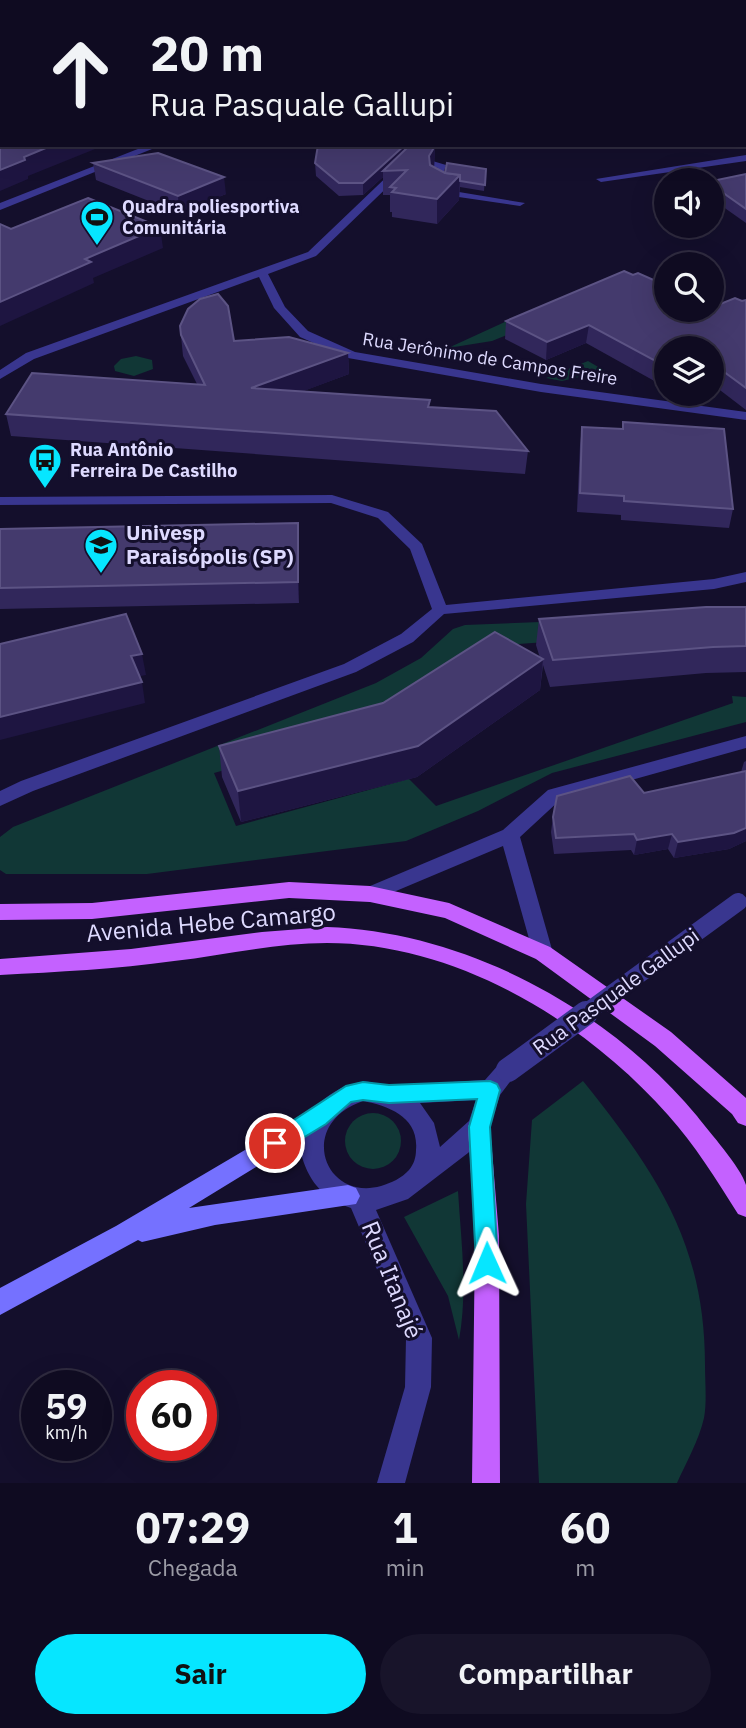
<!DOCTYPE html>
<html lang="pt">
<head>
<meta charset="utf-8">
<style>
	:root { --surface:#0f0b21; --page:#18142a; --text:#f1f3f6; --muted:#9b9ba5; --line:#2f2b3f; --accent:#06e6ff }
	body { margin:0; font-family:"IBM Plex Sans",sans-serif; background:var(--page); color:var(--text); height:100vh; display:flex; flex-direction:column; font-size:26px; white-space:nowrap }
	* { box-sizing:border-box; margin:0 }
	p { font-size:23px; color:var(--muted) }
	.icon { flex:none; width:38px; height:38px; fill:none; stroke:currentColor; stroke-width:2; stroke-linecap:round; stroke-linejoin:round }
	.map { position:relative; height:1483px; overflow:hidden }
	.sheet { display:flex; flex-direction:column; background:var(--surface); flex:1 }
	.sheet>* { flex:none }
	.hud { position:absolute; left:0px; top:0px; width:747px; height:147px; box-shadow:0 7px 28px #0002,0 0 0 2px var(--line); background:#0f0b21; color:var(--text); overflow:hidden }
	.fabs { position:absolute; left:654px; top:168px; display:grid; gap:14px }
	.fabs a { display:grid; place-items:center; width:70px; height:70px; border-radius:50%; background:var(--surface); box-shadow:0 7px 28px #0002,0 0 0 2px var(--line); font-size:35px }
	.speed { position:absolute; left:21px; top:1370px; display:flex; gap:14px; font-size:35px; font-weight:700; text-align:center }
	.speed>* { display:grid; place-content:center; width:91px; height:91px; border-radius:50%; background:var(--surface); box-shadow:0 7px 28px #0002,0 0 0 2px var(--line); line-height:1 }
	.speed small { font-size:18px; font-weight:400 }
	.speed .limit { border:10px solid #d22; background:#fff; color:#111 }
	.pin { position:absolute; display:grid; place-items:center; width:60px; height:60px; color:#fff; margin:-30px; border:4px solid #fff; border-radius:50%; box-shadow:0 2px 7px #0007 }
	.me { position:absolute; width:77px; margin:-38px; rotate:359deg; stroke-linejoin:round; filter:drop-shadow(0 0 5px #0008) }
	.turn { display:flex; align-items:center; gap:24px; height:147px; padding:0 35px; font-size:32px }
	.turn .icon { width:91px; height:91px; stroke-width:2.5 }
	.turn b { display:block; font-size:49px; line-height:60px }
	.eta { display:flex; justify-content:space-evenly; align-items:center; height:119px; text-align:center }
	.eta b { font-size:42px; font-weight:800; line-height:49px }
	.button { display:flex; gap:14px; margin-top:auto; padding:14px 35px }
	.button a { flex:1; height:80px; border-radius:42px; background:var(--accent); color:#111; font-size:28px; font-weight:800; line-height:80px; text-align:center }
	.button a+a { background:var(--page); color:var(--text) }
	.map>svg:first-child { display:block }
	.green { fill:#113736 }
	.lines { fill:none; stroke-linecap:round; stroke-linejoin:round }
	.lane { fill:#39368f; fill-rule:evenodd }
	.street { fill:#39368f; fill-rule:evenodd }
	.secondary { fill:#7571ff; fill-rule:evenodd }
	.primary { fill:#c461ff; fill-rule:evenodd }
	.street-bridge-far1 { stroke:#39368f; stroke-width:18 }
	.street-bridge { stroke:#39368f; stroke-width:24 }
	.wall { fill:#31275b }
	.shaded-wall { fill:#1e1541 }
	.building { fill:#443a6d; stroke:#5c5384; stroke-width:2 }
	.route { fill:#06e6ff; stroke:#0496a6; stroke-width:2 }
	.labels { text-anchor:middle; stroke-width:6; stroke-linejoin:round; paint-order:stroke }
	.far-poi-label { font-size:18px; font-weight:bold; fill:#dedaff; stroke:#140f2c; text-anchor:start }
	.far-street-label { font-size:18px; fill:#dedaff; stroke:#140f2c }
	.poi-label { font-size:21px; font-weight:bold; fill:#dedaff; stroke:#140f2c; text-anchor:start }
	.street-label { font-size:21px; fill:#dedaff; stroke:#140f2c }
	.near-street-label { font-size:24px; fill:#dedaff; stroke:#140f2c }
</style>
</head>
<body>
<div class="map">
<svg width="746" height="1483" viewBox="0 0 746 1483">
	<rect width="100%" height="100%" fill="#140f2c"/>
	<g class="green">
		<polygon points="507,321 522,329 492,341 448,348"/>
		<polygon points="136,356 152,360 153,369 134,376 115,371 114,366 121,359"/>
		<polygon points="588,361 605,371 562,381 546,378"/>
		<polygon points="617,619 588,639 506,645 377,728 214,773 236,826 409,779 436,806 733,703 732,696 746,697 746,722 552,773 478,811 406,841 147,874 6,874 0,870 0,837 13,827 376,683 421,658 453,629 465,625"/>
		<path d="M 583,1081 C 656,1172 705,1243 705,1365 C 705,1382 707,1402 704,1418 C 699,1440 686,1463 677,1483 L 539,1483 L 526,1204 L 532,1120 Z"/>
		<circle cx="373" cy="1141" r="28"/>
		<path d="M 458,1191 C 461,1241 468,1290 459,1340 L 448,1296 L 404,1217 Z"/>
	</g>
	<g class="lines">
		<polygon class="lane" points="416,156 446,165 439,186 447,190 525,203 520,206 445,195 431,187 431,180 438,168 413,161 412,159"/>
		<g class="street">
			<rect x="0" y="95" width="2" height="6"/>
			<polygon points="2,108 2,114 0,115 0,109"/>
			<polygon points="148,145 162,145 0,210 0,203"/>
			<polygon points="420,145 431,145 316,256 268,274 285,307 308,331 355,352 541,384 746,412 746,420 541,392 348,358 300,337 274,308 259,277 34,359 0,379 0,370 26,353 308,252"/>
			<polygon points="746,155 746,161 601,182 596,179"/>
			<polygon points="332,495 388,512 422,544 446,605 714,579 746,572 746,582 714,589 444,614 413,642 356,672 33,791 0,806 0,791 21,781 344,664 401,634 432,609 410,549 378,518 331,503 0,505 0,497"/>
			<polygon points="746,736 746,748 560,800 520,837 553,953 550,959 543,961 536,959 533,953 503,846 377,899 370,902 363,899 360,894 363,889 503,830 548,790"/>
			<path d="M 508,1060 L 516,1063 L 519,1070 L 500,1095 L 487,1134 L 468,1153 L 408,1199 L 376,1210 L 432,1338 L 431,1387 L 405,1483 L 377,1483 L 405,1387 L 406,1338 L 351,1208 C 325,1199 310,1184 302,1157 C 291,1121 329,1086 362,1082 C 370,1080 379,1086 388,1086 C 420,1084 452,1082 485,1080 L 500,1063 ZM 476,1100 L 469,1121 L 440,1147 L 434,1123 L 420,1103 ZM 363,1101 C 389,1106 419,1117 416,1150 C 416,1157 414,1164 409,1170 C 402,1178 391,1183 381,1186 C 324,1202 296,1124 363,1101 Z"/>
		</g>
		<polygon class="secondary" points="318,1107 326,1110 329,1117 326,1124 189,1208 348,1185 356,1188 360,1196 356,1204 215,1225 142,1242 138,1240 0,1315 0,1288 116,1226"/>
		<g class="primary">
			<polygon points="289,882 370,886 449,903 550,947 671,1032 746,1098 746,1126 738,1123 732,1114 655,1046 536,959 445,918 370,902 289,898 92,919 0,920 0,904 92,903"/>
			<path d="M 327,927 C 467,932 608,1009 697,1116 C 709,1132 741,1167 746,1185 C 746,1194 746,1208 746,1217 L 738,1214 C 716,1179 695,1145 668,1115 C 584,1020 455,943 327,943 C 275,943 225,955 174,961 C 116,969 58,972 0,975 L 0,959 L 131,949 L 262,932 Z"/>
			<polygon points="479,1117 487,1120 490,1127 499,1236 500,1483 472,1483 475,1236 468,1127 471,1120"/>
		</g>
		<polyline class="street-bridge-far1" points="583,1015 738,902"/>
		<polyline class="street-bridge" points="508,1070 586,1013"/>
	</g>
	<g class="wall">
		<polygon points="0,0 227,0 229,2 2,2 2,23 0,23"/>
		<polygon points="337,0 746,0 746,86 746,2 337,2"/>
		<polygon points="435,146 434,167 444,173 486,169 484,191 460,187 459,200 437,224 392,217 392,212 390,212 390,195 383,195 383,177 363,195 339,196 316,176 315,163"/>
		<polygon points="93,163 226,194 179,213 96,180"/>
		<polygon points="746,174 746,223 712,199 712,181"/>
		<polygon points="746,300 746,410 712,384 712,348 667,348 667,381 665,380 658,383 586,343 546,360 505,339 506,321 713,307"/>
		<polygon points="180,326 234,341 348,353 349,374 303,391 430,400 429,407 528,451 525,474 11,436 6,414 197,384 183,356"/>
		<polygon points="623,422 733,509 729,528 621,520 621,515 577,512 580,445 582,427 622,429"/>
		<polygon points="298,523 299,603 0,609 0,529"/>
		<polygon points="746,607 746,672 706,673 550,687 543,665 540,690 417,777 241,822 222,777 219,746 383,703 540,658 536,645 539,619"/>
		<polygon points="746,761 746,841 729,849 674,858 668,849 634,855 631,850 554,854 551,832 553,817 644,793 741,772 744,762"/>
	</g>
	<g class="shaded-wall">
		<polygon points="53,145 105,145 28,176 28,179 0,191 0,170 24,157"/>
		<polygon points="405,145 419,145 383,171 383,177 363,195 363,183"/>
		<polygon points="435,146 434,170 428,180 429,156"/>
		<polygon points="460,175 459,200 437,224 437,199"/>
		<polygon points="224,177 226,194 179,213 178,196"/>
		<polygon points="160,227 163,248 93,278 94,283 0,326 0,302 85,259"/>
		<polygon points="589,325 586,343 546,360 547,342"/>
		<polygon points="348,353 349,374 253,410 251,388"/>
		<polygon points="667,362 665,380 658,383 661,364"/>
		<polygon points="298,523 299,543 299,603 298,582"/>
		<polygon points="142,654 146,675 135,677 131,656"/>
		<polygon points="543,659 540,690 417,777 241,822 238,791"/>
		<polygon points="142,682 145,703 0,740 0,717"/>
		<polygon points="746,828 746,841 729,849 674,858 678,842"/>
		<polygon points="672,834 668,849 634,855 637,840"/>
	</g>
	<g class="building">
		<polygon points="0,0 153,0 151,2 2,3 0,2"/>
		<polygon points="165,0 227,0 229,2 166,2"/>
		<polygon points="398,0 746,0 746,74 746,2 407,2 407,1"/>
		<polygon points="2,115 2,145 53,145 24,157 25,160 0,170 0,116"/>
		<polygon points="318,145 405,145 363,183 339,183 315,163"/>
		<polygon points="410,145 435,146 429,156 430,165 445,173 460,175 437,199 392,192 396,188 390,187 407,170 383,171"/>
		<polygon points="158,153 224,177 178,196 93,163"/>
		<polygon points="447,163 486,169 485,185 460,181 460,175 445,173"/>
		<polygon points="746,174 746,209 712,185 712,181"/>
		<polygon points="88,198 160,227 85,259 91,262 0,302 0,224 11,229"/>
		<polygon points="624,271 633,275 638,273 667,286 667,310 712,310 712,307 713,307 735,298 742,301 746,300 746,388 712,363 712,348 667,348 667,362 661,364 589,325 547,342 506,321"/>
		<polygon points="218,294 228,306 234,341 289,337 348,353 251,388 430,400 428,407 496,411 528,451 6,414 32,373 205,385 181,335 180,326 188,309 200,299"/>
		<polygon points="623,422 724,429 733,509 624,501 624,496 580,493 582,427 623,429"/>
		<polygon points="298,523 298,582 0,588 0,529"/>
		<polygon points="706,607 746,607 746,646 713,647 553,660 539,619"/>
		<polygon points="126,614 142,654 131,656 142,682 0,717 0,644"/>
		<polygon points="495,632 543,659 418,746 238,791 219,746 383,703"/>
		<polygon points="746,771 746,828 734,833 678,842 672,834 637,840 634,834 556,838 553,817 557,796 630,776 644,793"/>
	</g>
	<polygon class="route" points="490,1081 497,1084 500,1090 490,1127 498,1263 495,1271 487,1274 479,1271 476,1263 469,1127 477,1099 389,1103 363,1100 351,1102 326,1124 283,1150 275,1153 268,1150 265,1143 268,1137 346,1086 363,1082 389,1085"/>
	<defs>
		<symbol id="stadium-pin" viewBox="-11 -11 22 30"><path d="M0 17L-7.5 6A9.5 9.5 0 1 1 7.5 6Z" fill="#06e6ff" stroke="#140f2c"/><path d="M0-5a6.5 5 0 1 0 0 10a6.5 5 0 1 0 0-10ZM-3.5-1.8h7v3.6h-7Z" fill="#111"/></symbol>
		<symbol id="bus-pin" viewBox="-11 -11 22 30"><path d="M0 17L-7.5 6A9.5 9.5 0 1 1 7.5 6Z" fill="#06e6ff" stroke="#140f2c"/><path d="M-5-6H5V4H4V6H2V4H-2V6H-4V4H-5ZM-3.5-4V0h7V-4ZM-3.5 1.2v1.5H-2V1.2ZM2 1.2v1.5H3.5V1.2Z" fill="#111"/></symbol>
		<symbol id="university-pin" viewBox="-11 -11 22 30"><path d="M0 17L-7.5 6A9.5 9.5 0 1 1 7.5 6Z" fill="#06e6ff" stroke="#140f2c"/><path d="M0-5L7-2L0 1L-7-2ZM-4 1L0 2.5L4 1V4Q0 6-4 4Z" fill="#111"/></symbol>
	</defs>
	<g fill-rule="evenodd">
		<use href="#stadium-pin" x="78" y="198" width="38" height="52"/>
		<use href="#bus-pin" x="26" y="441" width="38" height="52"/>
		<use href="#university-pin" x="82" y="526" width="38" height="52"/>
	</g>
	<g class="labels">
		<g class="far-poi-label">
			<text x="122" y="213">Quadra poliesportiva<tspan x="122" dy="21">Comunitária</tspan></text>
			<text x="70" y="456">Rua Antônio<tspan x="70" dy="21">Ferreira De Castilho</tspan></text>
		</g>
		<g class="far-street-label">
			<text transform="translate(490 359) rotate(9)" y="6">Rua Jerônimo de Campos Freire</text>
		</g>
		<g class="poi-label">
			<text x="126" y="540">Univesp<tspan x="126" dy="24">Paraisópolis (SP)</tspan></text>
		</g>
		<g class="street-label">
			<text transform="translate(616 992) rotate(-36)" y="7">Rua Pasquale Gallupi</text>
		</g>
		<g class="near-street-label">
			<text transform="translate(211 923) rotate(-5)" y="8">Avenida Hebe Camargo</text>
			<text transform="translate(392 1280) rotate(68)" y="8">Rua Itanajé</text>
		</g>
	</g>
</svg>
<div class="fabs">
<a><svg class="icon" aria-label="sound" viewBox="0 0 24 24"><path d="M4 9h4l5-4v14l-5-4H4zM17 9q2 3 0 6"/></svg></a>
<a><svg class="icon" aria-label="search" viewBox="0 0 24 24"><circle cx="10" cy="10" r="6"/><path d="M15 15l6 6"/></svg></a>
<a><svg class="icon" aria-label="layers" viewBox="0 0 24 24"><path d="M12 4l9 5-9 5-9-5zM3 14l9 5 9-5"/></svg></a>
</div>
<div class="speed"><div>59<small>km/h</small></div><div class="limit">60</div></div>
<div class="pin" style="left:275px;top:1143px;background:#d93025"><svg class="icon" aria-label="arrive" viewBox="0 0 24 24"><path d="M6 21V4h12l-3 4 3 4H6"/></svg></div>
<svg class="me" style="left:487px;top:1263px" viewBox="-20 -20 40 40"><path d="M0-17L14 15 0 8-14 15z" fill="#06e6ff" stroke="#fff" stroke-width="4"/></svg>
<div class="hud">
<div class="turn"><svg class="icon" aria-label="ahead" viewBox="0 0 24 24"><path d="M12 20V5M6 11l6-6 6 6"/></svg><div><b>20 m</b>Rua Pasquale Gallupi</div></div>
</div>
</div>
<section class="sheet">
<div class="eta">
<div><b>07:29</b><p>Chegada</p></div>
<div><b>1</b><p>min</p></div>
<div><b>60</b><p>m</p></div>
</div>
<div class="button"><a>Sair</a><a>Compartilhar</a></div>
</section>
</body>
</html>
